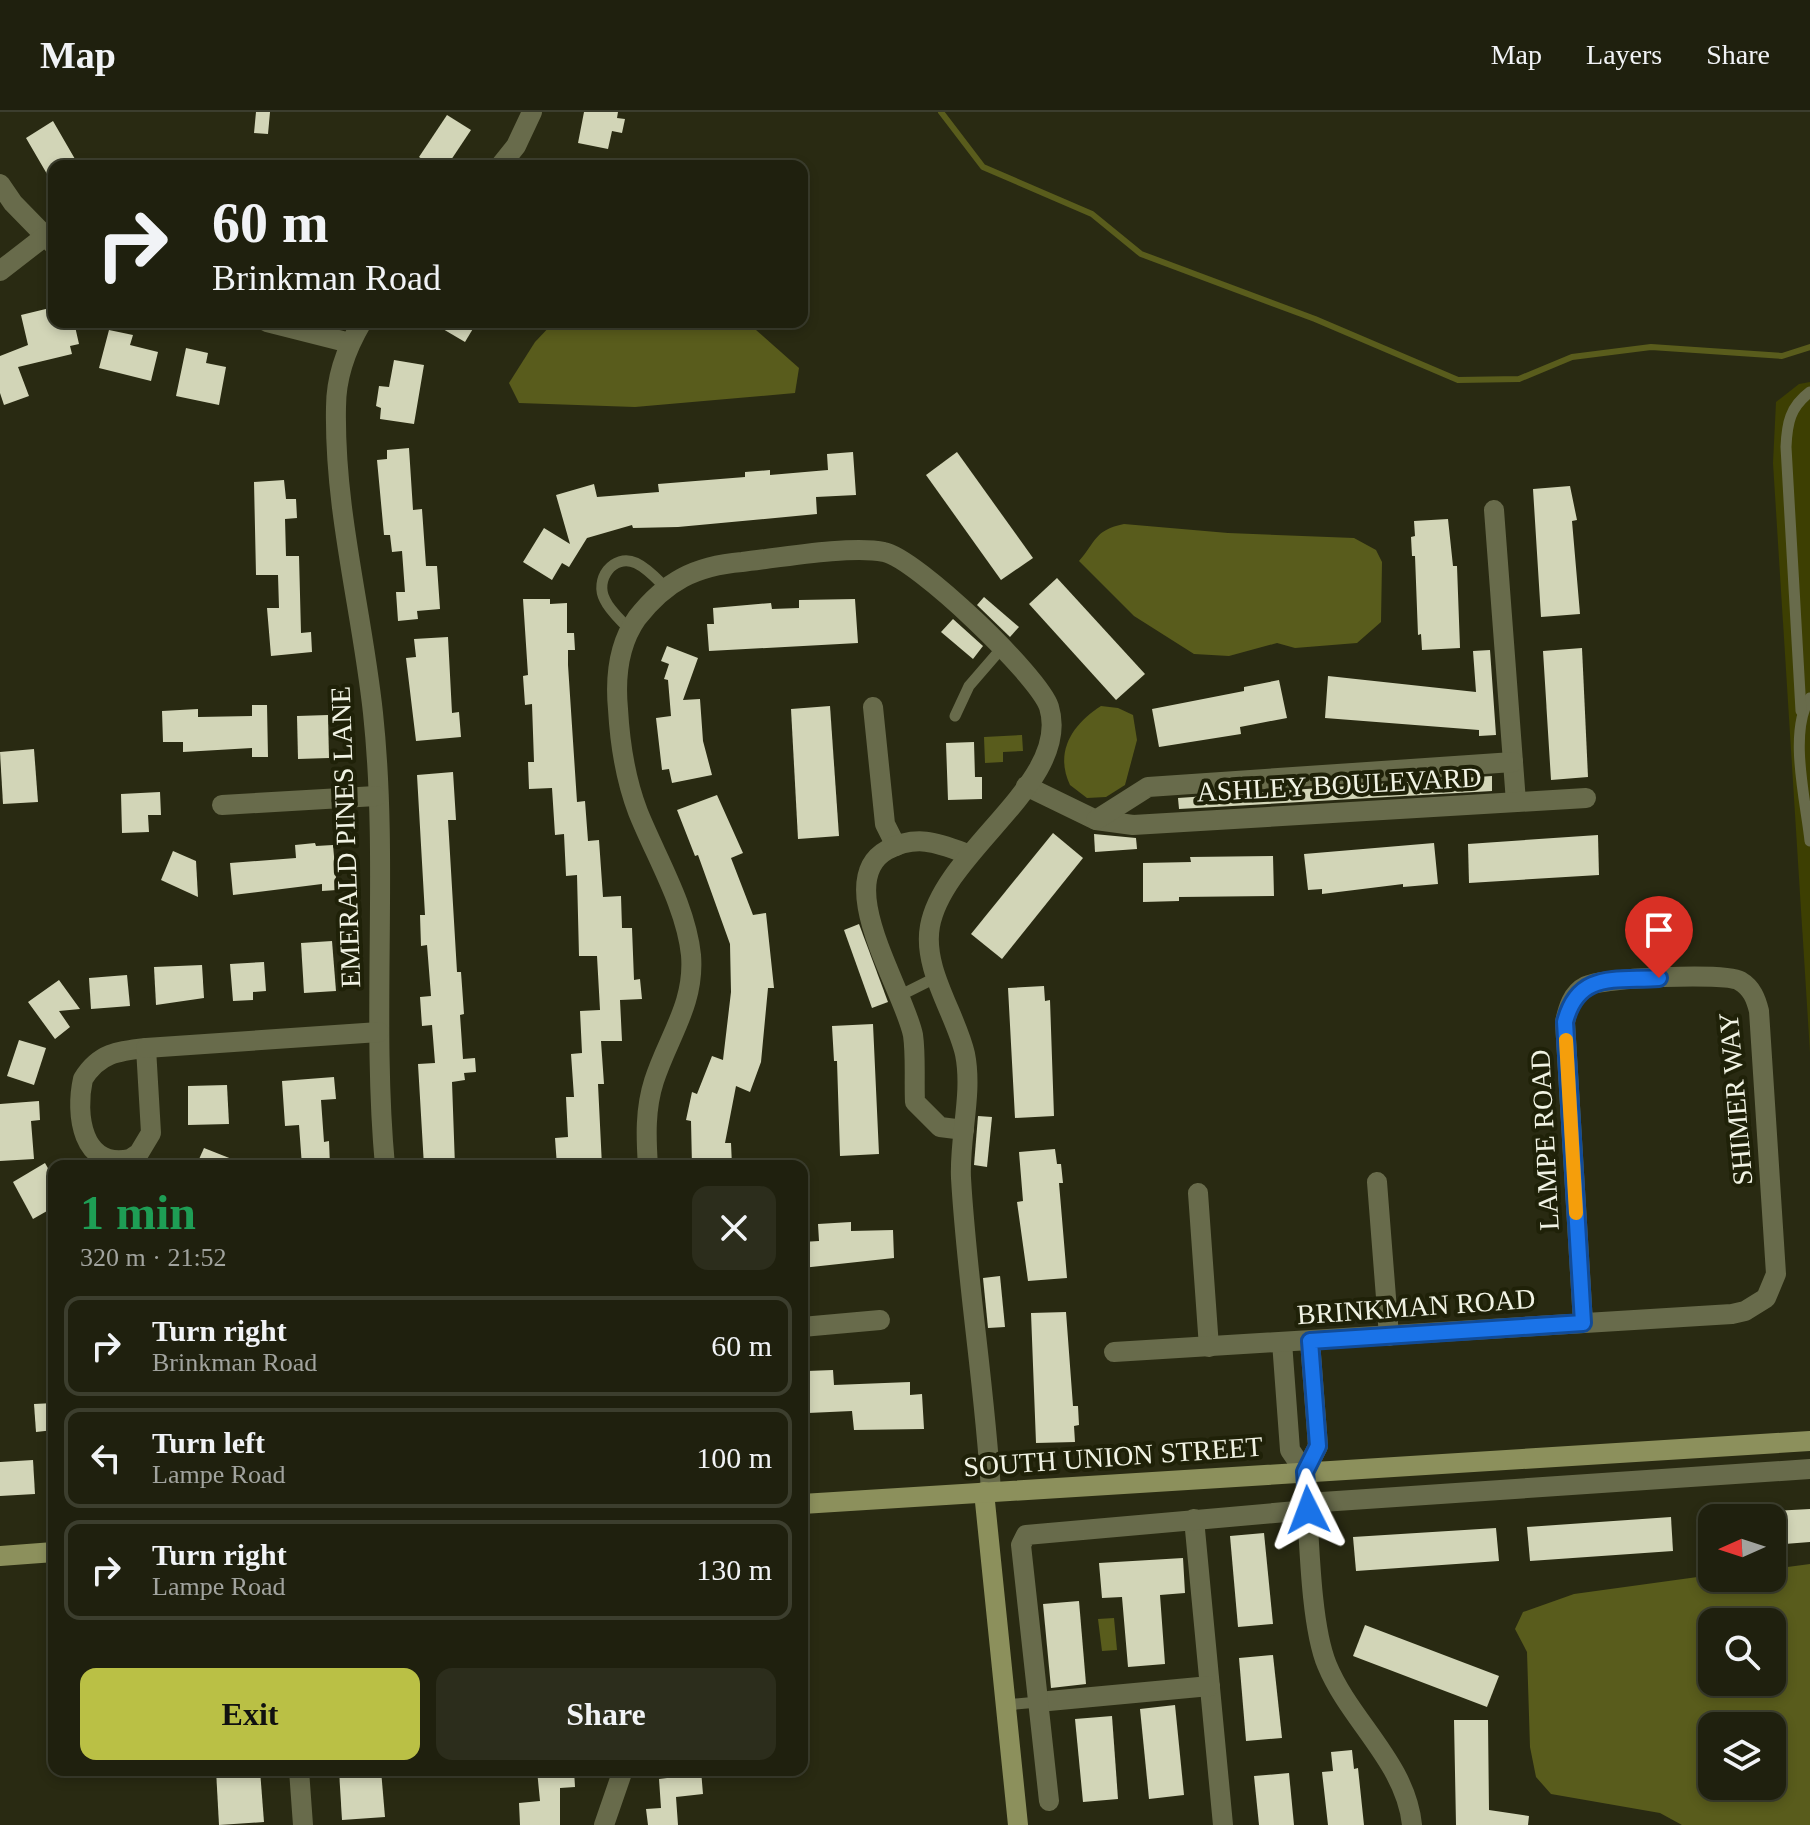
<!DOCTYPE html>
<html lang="en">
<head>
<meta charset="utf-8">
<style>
	:root { --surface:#1f200e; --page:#2c2d1c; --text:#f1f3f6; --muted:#a1a39e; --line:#3c3e2e; --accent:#bac045 }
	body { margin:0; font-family:Georgia,serif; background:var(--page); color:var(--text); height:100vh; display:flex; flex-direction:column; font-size:30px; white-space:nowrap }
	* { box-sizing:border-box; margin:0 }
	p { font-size:26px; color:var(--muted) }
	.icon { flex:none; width:44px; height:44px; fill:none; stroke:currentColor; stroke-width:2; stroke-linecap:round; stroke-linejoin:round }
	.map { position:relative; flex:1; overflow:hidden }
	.panel { position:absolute; left:48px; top:1048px; width:760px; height:616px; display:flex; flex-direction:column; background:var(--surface); border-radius:16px; box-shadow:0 4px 12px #0003,0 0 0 2px var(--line) }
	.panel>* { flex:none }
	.banner { position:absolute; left:48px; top:48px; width:760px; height:168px; border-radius:16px; box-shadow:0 4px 12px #0003,0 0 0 2px var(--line); background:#1f200e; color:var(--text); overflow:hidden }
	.needle { width:52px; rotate:267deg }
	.tools { position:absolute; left:1698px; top:1392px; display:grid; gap:16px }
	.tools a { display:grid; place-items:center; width:88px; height:88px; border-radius:16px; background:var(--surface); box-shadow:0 4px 12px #0003,0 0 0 2px var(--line); font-size:40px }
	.pin { position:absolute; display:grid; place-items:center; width:68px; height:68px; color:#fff; margin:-82px -34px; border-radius:50% 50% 50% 0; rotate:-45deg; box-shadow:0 0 8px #0007 }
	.pin .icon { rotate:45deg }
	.me { position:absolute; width:88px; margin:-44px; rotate:357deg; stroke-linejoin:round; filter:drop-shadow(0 0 6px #0008) }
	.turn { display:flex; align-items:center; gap:28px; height:168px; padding:0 32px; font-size:36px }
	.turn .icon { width:104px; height:104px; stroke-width:2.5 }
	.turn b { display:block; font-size:56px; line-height:68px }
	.round { display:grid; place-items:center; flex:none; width:84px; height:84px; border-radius:16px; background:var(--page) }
	.overview { display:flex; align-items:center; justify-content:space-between; height:136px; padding:0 32px }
	h1 { font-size:48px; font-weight:800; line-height:60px; color:#1e9e55 }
	.primary-button { display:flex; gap:16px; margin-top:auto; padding:16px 32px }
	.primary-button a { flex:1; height:92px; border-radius:16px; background:var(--accent); color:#111; font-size:32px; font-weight:800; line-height:92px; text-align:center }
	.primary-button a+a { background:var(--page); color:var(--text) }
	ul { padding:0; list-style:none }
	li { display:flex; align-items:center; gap:24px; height:100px; margin:0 16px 12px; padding:0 16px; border:4px solid var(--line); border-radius:16px }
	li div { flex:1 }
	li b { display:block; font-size:30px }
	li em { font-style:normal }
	header { display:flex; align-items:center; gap:48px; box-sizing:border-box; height:112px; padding:0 40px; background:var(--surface); border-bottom:2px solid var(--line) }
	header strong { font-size:38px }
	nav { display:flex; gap:44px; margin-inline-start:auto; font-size:28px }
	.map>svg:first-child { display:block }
	.green { fill:#3d3f02 }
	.water { fill:#595c1c; fill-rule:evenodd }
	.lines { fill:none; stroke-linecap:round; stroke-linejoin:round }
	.stream { stroke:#595c1c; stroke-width:6 }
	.building { fill:#d2d5b7 }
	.lane { stroke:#686b4b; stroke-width:11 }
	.street { stroke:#686b4b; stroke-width:20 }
	.secondary { stroke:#8c905c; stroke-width:20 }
	.route-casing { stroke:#114b97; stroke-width:20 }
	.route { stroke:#1a73e8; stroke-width:14 }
	.slow { stroke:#f59e0b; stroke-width:14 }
	.labels { text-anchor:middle; stroke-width:8; stroke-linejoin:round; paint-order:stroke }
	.street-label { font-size:28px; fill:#f1f3e4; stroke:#1f2108 }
</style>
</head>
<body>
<header>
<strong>Map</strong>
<nav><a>Map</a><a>Layers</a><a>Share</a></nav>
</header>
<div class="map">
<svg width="1810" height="1713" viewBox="0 0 1810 1713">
	<rect width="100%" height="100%" fill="#292a12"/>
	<polygon class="green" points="1810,270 1810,941 1773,351 1776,290 1799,272"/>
	<g class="water">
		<polygon points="554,210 747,210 799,256 795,281 635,295 519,291 509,271 535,230"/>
		<path d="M 1124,412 L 1228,421 L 1354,426 L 1376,438 L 1382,450 L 1381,510 L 1357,531 L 1295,536 L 1277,531 L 1229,544 L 1194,542 L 1134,504 L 1079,449 C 1096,430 1094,418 1124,412 Z"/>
		<path d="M 1101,594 L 1118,596 L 1133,603 L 1137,628 L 1125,673 L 1106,685 L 1087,686 L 1070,673 C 1054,639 1073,612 1101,594 Z"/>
		<polygon points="1022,623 1023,639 1003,640 1003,650 985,651 984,625"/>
		<path d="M 1810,1452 L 1810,1713 L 1682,1713 L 1660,1701 L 1551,1682 L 1536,1665 L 1530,1635 L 1527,1540 L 1515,1517 L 1523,1500 L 1574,1482 L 1712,1463 L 1712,1466 L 1772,1466 L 1772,1457 ZM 1772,1510 L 1772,1570 L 1712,1570 L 1712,1510 ZM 1772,1614 L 1772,1674 L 1712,1674 L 1712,1614 Z"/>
		<polygon points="1114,1506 1117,1538 1102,1539 1098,1507"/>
	</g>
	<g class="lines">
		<polyline class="stream" points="941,0 983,55 1092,102 1141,142 1315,207 1458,268 1519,267 1572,245 1651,235 1782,244 1810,235"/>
	</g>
	<g class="building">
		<polygon points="256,0 270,0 268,22 254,21"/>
		<polygon points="584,0 618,0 617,6 625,7 622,21 612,19 608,37 578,31"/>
		<polygon points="447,3 471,18 447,54 432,54 419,45"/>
		<polygon points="53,9 79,54 54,54 54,74 26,26"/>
		<polygon points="54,195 54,210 74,210 79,232 70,234 72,242 18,255 29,284 4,293 0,281 0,244 28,233 21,203"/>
		<polygon points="431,210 477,210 465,230"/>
		<polygon points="109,218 133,223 130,233 158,240 151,269 99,256"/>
		<polygon points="186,236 208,241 206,251 226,255 219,293 176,284"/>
		<polygon points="394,248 424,253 414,312 380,307 381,296 376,294 379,274 389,275"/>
		<polygon points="409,336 413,398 422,397 426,454 437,454 440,497 417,499 418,507 398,509 396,480 405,480 402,439 392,440 390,423 384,423 377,348 387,347 387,338"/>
		<polygon points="853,340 856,383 816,385 817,402 678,415 633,416 632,413 587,426 569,455 562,451 552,468 523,450 544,416 570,432 556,383 594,372 597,385 659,380 658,372 745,365 745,360 770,358 770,363 828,358 827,342"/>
		<polygon points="957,340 1033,446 1001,468 926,363"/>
		<polygon points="284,368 286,387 296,387 297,406 285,407 286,444 299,444 301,521 311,520 312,540 271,544 267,496 279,496 278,463 256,463 254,370"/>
		<polygon points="1570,374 1577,408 1572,409 1580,502 1541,505 1533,377"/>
		<polygon points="1448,407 1453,454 1457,454 1460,536 1422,538 1421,522 1418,523 1415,444 1412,444 1411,425 1415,424 1414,409"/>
		<polygon points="1057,466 1145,562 1116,588 1029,492"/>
		<polygon points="984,485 1019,515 1010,525 977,493"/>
		<polygon points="523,487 550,487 550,492 567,491 567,521 574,521 575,538 568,538 568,553 577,690 585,689 588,729 599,728 603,785 621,784 622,816 632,816 634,868 640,867 642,887 620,888 622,929 601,929 604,972 598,972 602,1054 557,1054 555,1026 568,1025 566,985 574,985 571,942 582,941 580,899 600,898 597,844 579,844 577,763 566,764 564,722 555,723 552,676 529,677 528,650 534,650 532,592 525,593 523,564 528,563"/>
		<polygon points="855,487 858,531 709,539 707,512 714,512 713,496 771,491 772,497 799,496 799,488"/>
		<polygon points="953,507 983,534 973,547 941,520"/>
		<polygon points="448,525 452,601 459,600 461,625 416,629 406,546 416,545 414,527"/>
		<polygon points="667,534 698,546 683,588 700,587 703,629 712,663 672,671 669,657 662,658 656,606 671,604 668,568 664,567 669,552 661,549"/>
		<polygon points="1582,536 1588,665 1551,668 1543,539"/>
		<polygon points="1490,538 1496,623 1479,624 1479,618 1325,606 1328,564 1476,580 1473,539"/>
		<polygon points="1279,568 1287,606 1240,615 1241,622 1159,635 1152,597 1244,579 1244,575"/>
		<polygon points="252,593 267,593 268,645 252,645 252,636 183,640 183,630 163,630 162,599 198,597 198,605 252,604"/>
		<polygon points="830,594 839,724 798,727 791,597"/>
		<polygon points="328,603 329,646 298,647 297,604"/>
		<polygon points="974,630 975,665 982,665 982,687 948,688 946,631"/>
		<polygon points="34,637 38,690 3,692 0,640"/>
		<polygon points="453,660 456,708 448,708 457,860 461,860 464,902 460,903 463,947 475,946 476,960 464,961 465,968 452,970 455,1054 424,1054 418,952 435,951 432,913 422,914 420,885 431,884 427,833 421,834 420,803 425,803 417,663"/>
		<polygon points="1492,664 1492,679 1179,697 1178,686"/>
		<polygon points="160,680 161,703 148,703 149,720 122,721 121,682"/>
		<polygon points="717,683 743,741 731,746 753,803 766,801 774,876 768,876 761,950 750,980 736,974 725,1031 731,1031 732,1054 692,1054 691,1009 686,1008 692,980 697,982 712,944 723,948 731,880 730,832 698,743 695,744 677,698"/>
		<polygon points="1053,721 1083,746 1002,847 971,822"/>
		<polygon points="1094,722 1136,726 1137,737 1095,740"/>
		<polygon points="1598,723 1599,763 1469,771 1468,732"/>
		<polygon points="315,731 316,734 333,733 337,778 322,779 322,772 233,783 230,751 296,746 295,733"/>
		<polygon points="1434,731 1438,772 1403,775 1403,772 1322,782 1322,777 1308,778 1304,742"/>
		<polygon points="173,739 196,749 198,785 161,768"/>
		<polygon points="1273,744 1274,784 1179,785 1179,789 1143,790 1143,751 1191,750 1190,745"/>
		<polygon points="859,812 888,890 872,896 844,818"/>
		<polygon points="332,829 336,879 304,881 301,831"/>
		<polygon points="264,850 266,879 253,880 253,888 233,889 230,852"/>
		<polygon points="202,853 204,886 156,893 154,855"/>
		<polygon points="127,863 130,894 91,897 89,866"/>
		<polygon points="59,868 80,897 59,899 70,915 55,927 28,890"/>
		<polygon points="1044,874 1045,889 1050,888 1054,1004 1015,1006 1008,876"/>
		<polygon points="873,912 879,1042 840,1044 837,949 834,949 832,914"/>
		<polygon points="19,928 46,936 34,973 7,964"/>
		<polygon points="334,965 336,987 321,988 324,1030 329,1029 330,1054 302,1054 299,1013 285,1014 282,969"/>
		<polygon points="227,973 229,1012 188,1013 188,974"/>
		<polygon points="39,989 40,1008 31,1009 34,1047 0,1049 0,992"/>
		<polygon points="978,1004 992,1005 987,1055 974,1053"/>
		<polygon points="204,1036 247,1053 247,1054 196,1054"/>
		<polygon points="1055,1037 1057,1052 1061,1052 1063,1071 1059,1071 1067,1166 1028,1169 1017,1090 1023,1089 1019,1040"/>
		<polygon points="45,1051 54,1067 54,1095 33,1107 13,1070"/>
		<polygon points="851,1110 851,1119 893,1118 894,1146 802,1156 802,1130 819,1129 818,1112"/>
		<polygon points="1000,1164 1005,1215 988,1216 983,1166"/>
		<polygon points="1066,1200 1073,1294 1078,1294 1079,1313 1074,1314 1075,1330 1036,1331 1031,1201"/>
		<polygon points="833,1258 834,1273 910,1270 910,1283 922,1282 924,1317 854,1318 852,1299 808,1301 807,1259"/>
		<polygon points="54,1291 54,1318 36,1320 34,1292"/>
		<polygon points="33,1348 35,1382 0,1384 0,1350"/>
		<polygon points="1810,1397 1810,1430 1772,1433 1772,1399"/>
		<polygon points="1671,1405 1673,1439 1530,1449 1527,1415"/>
		<polygon points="1496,1416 1499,1449 1356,1459 1353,1425"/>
		<polygon points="1264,1421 1273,1512 1238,1515 1230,1424"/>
		<polygon points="1183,1446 1185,1481 1160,1483 1165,1552 1128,1555 1122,1485 1102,1486 1099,1451"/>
		<polygon points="1079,1489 1086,1572 1051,1576 1043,1492"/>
		<polygon points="1365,1513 1499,1564 1487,1595 1353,1544"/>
		<polygon points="1273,1543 1282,1626 1246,1629 1239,1546"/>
		<polygon points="1175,1593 1184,1683 1149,1687 1140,1597"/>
		<polygon points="1112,1604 1118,1687 1083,1690 1075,1607"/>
		<polygon points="1454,1608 1488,1608 1489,1698 1529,1704 1528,1713 1456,1713"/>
		<polygon points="1352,1638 1354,1657 1358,1656 1364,1713 1328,1713 1322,1660 1333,1659 1331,1640"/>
		<polygon points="216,1658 260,1658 264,1710 219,1713"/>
		<polygon points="339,1658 381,1658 385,1705 342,1708"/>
		<polygon points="537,1658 574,1658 575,1675 560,1676 560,1713 520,1713 519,1691 540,1689"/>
		<polygon points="674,1658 701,1658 703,1682 676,1685 678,1713 648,1713 646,1697 661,1696 659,1667 675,1665"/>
		<polygon points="1289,1661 1294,1713 1259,1713 1254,1664"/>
	</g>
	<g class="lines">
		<g class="lane">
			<path d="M 629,517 C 621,508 610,499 605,488 C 594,468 613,441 636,451 C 647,456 656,466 665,475"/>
			<path d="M 1810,586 C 1788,619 1806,690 1810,729"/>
			<path d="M 1801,599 L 1786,335 C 1787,311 1790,295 1810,280"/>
			<polyline points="955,604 969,574 1001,537"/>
			<polyline points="899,884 937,865"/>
			<polyline points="1006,1593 1038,1590"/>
		</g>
		<g class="street">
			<polyline points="500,54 516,34 532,0"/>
			<polyline points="0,72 13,91 54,133"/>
			<polyline points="0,159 44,125"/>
			<polyline points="267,210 350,231"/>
			<path d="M 362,210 C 346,237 336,264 336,295 C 334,399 362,498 373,601 C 389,751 371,903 385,1054"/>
			<polyline points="1494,398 1516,690"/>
			<polyline points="873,595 885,712 896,734"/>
			<polyline points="1026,674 1096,708 1133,713 1586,686"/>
			<polyline points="222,693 376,684"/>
			<polyline points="1096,708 1148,675 1513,650"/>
			<path d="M 146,936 L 151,1021 L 139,1041 L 130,1047 C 82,1058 75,1002 83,967 C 99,941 118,939 146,936 Z"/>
			<polyline points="146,936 379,920"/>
			<path d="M 964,1018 L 940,1015 L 915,990 C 914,969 916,944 913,923 C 904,878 831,769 887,738 C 917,722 938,731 968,742"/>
			<path d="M 648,1054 C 646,1025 645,997 654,969 C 668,925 695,892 691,843 C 686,794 656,745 638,700 C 625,666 620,633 618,597 C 615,565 618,533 637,506 C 666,469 695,454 742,450 C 778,446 851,433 884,440 C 916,446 1039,564 1049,595 C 1072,670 944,738 930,814 C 922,857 956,902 965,942 C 973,982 959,1026 961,1066 C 967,1171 985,1275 991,1380"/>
			<polyline points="1377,1070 1389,1224"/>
			<polyline points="1198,1081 1209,1235"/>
			<polyline points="802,1215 880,1208"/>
			<polyline points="1282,1230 1290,1338 1305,1360"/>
			<path d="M 1114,1240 L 1732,1202 L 1745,1199 L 1766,1186 L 1776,1162 L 1759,899 C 1756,887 1752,876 1740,869 C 1725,860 1602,866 1586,874 C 1572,881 1568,896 1565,910 L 1583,1211"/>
			<path d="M 1305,1360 C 1309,1410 1309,1510 1327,1553 C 1350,1609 1406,1651 1412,1713"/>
			<polyline points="1305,1360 1318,1334 1310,1229"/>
			<polyline points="1307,1391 1810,1357"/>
			<polyline points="1194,1407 1223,1713"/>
			<polyline points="1038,1590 1210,1574"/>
			<polyline points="299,1658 303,1713"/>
			<polyline points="1049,1689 1021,1433 1026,1423 1308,1398"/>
			<polyline points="604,1713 623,1658"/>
		</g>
		<g class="secondary">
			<polyline points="984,1380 1018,1713"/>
			<polyline points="802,1392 1810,1329"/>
			<polyline points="0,1444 54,1440"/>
		</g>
	</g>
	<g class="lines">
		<defs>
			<path id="route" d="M 1308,1398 L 1305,1360 L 1318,1334 L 1310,1229 L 1583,1211 L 1565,910 C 1578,859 1615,869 1659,866"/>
		</defs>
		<use href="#route" class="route-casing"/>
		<use href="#route" class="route"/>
		<polyline class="slow" points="1566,928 1576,1101"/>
	</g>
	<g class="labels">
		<g class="street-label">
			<text transform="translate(1339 672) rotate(-3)" y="10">ASHLEY BOULEVARD</text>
			<text transform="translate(345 725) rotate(-92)" y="10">EMERALD PINES LANE</text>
			<text transform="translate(1735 987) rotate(-95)" y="10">SHIMER WAY</text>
			<text transform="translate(1544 1028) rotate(-93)" y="10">LAMPE ROAD</text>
			<text transform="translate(1416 1194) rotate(-4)" y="10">BRINKMAN ROAD</text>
			<text transform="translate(1113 1344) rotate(-4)" y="10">SOUTH UNION STREET</text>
		</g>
	</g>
</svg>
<div class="tools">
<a><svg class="needle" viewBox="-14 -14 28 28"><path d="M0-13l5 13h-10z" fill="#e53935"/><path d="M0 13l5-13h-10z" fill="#a1a39e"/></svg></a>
<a><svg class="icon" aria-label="search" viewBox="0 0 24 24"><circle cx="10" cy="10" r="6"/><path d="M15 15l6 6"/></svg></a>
<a><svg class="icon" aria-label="layers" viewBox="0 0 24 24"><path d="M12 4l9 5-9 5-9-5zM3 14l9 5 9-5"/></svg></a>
</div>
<div class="pin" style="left:1659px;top:866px;background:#d93025"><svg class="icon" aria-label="arrive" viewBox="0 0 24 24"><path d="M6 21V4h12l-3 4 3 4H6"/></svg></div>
<svg class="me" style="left:1308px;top:1398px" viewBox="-20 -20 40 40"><path d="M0-17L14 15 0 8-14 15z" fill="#1a73e8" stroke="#fff" stroke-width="4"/></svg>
<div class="banner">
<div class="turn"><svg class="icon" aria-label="right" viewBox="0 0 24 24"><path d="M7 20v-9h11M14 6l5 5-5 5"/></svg><div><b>60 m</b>Brinkman Road</div></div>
</div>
<section class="panel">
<div class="overview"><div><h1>1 min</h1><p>320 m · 21:52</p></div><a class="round"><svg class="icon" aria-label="close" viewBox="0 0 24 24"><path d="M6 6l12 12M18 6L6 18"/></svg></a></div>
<ul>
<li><svg class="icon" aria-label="right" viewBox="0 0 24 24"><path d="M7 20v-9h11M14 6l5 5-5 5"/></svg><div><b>Turn right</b><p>Brinkman Road</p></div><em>60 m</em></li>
<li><svg class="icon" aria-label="left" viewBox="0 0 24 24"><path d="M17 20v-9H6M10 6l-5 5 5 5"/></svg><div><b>Turn left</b><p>Lampe Road</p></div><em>100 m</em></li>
<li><svg class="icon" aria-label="right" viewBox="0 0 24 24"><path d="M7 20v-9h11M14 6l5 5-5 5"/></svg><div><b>Turn right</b><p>Lampe Road</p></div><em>130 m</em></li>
</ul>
<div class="primary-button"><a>Exit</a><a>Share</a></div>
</section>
</div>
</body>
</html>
